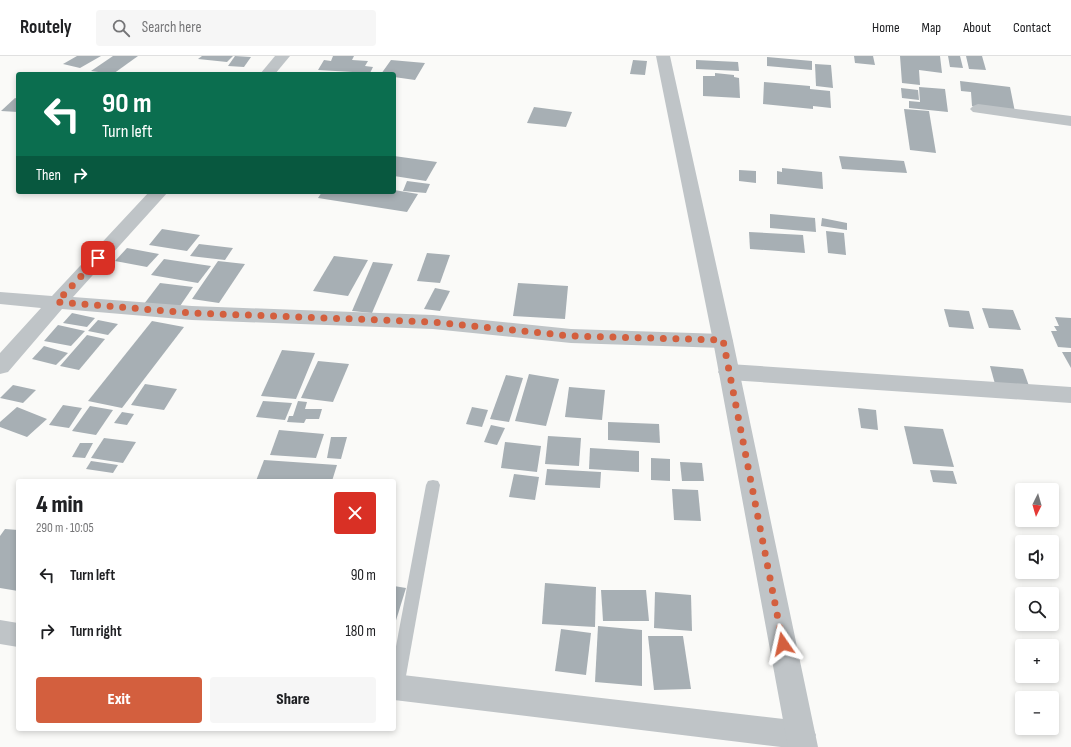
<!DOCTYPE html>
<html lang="en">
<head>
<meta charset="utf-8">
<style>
	:root { --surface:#fff; --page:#f6f6f6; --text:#202124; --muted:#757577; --line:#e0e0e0; --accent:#d35f3e }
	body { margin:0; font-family:"Sofia Sans Condensed",sans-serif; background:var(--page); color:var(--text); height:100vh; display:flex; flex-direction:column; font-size:15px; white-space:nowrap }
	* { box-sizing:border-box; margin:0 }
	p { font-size:13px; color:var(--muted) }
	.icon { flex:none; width:22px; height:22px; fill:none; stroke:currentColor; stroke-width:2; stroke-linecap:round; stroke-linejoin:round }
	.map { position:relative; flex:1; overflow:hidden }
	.panel { position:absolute; left:16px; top:423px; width:380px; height:252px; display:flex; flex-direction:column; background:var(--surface); border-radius:4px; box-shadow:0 2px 6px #0003 }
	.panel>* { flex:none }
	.banner { position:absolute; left:16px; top:16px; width:380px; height:122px; border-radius:4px; box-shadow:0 2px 6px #0003; background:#0b6e4f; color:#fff; overflow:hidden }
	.needle { width:26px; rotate:185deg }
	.fabs { position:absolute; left:1015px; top:427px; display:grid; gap:8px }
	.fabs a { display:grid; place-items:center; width:44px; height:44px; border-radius:4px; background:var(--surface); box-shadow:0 2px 6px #0003; font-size:20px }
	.pin { position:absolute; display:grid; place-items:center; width:34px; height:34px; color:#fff; margin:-17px; border-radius:8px; box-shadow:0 2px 6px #0006 }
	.me { position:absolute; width:44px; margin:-22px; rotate:349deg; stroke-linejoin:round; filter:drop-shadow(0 0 3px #0008) }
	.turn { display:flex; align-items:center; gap:14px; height:84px; padding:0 20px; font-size:18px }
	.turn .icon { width:52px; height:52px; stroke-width:2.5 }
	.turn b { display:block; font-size:28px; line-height:34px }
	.then { display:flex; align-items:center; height:38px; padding:0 20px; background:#0003; gap:8px; font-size:15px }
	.round { display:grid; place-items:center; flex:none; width:42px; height:42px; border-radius:4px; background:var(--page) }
	.head { display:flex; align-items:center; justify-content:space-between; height:68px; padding:0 20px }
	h1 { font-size:24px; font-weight:800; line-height:30px }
	.action { display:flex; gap:8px; margin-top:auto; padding:8px 20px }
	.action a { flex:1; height:46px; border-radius:4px; background:var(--accent); color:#fff; font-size:16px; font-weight:800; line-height:46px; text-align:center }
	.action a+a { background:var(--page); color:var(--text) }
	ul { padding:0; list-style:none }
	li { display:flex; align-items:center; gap:12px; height:56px; padding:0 20px }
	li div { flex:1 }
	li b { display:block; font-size:15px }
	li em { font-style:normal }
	header { display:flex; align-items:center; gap:24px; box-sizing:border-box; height:56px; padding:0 20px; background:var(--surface); border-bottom:1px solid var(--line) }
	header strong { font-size:19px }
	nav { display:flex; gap:22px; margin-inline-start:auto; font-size:14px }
	.search { width:280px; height:36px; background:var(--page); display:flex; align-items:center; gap:10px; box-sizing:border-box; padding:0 14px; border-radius:4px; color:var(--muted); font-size:15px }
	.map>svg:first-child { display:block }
	.building { fill:#a7afb4 }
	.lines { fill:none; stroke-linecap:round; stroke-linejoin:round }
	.service { fill:#bfc4c7; fill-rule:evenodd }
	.minor { fill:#bfc4c7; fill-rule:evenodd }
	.tertiary { fill:#bfc4c7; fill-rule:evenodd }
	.route { stroke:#d35f3e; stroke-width:7; stroke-dasharray:0 12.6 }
</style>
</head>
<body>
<header>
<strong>Routely</strong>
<div class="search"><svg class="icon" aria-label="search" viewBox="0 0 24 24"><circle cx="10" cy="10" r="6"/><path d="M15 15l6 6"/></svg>Search here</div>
<nav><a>Home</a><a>Map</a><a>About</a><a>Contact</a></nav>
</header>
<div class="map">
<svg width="1071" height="691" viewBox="0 0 1071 691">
	<rect width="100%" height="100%" fill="#fafaf8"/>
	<g class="building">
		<polygon points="77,0 101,0 80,12 63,8"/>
		<polygon points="113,0 138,0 113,18 91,15"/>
		<polygon points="202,0 233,0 227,6 198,3"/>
		<polygon points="235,0 251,1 244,11 228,10"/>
		<polygon points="333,0 354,0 352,4 368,5 365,10 373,11 370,17 318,14 324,4 331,5"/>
		<polygon points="854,0 873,0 875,9 855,7"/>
		<polygon points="900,0 940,0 942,17 919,14 920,29 902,27"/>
		<polygon points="948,0 960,0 963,12 950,11"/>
		<polygon points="966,0 982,0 986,14 969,13"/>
		<polygon points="767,1 812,5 812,14 767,10"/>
		<polygon points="391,4 425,7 415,24 394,21 394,18 381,18"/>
		<polygon points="633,4 647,5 645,19 630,18"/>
		<polygon points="696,4 738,6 739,15 696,13"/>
		<polygon points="815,8 831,9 833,32 816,30"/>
		<polygon points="715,17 734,19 734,21 739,22 740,42 703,40 703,20 715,20"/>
		<polygon points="960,25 1010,31 1015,56 972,50 971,36 961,35"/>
		<polygon points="764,26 810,30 810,33 830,35 831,52 813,50 813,53 763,48"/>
		<polygon points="919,31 945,33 948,56 909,52 909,45 920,46"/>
		<polygon points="901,32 918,34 919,44 902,42"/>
		<polygon points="15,42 18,43 18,56 1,55"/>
		<polygon points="534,51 572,56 566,71 527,67"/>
		<polygon points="904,53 929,55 936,97 910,94"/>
		<polygon points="394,100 437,106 426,125 394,120"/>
		<polygon points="839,100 904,105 907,117 842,113"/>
		<polygon points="782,112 822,116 823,133 777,128 777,115 782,116"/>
		<polygon points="739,114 756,115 756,127 739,125"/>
		<polygon points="407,125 430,128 426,137 403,135"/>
		<polygon points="394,134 418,138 407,156 318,142 322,136 394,136"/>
		<polygon points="770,158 815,162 816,176 770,172"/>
		<polygon points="822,162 847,167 847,174 821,170"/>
		<polygon points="162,173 200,179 187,195 149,189"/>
		<polygon points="826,175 844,177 846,199 828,197"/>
		<polygon points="749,176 803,179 805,197 750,193"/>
		<polygon points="199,188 233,192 225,204 190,200"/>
		<polygon points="127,192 159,198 147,211 115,205"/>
		<polygon points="427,197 450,199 440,227 417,225"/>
		<polygon points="334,200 368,204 348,240 313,235"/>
		<polygon points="164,203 211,210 198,227 151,219"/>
		<polygon points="218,205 245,208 219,247 192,243"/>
		<polygon points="373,206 393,208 372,257 352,255"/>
		<polygon points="160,227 193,231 178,253 144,248"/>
		<polygon points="518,227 568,230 565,263 513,260"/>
		<polygon points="435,232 450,235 440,255 424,253"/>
		<polygon points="982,252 1013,254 1021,274 989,272"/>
		<polygon points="944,253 969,255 974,273 949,271"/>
		<polygon points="72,257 95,262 87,271 63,267"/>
		<polygon points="1055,261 1071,262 1071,292 1058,291 1051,275 1057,275 1054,270 1059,270"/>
		<polygon points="98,264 118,268 108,279 88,275"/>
		<polygon points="152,265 184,271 122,352 88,345"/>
		<polygon points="58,269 85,275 71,290 44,285"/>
		<polygon points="87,279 105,283 79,314 60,310"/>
		<polygon points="44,290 68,297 56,309 32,303"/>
		<polygon points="282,294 315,297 296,343 261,340"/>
		<polygon points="1062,296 1071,296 1071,312"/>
		<polygon points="318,305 349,308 333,346 301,342"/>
		<polygon points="990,310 1023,313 1029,330 995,328"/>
		<polygon points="529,318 559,323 546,370 515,365"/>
		<polygon points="506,319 523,322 509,366 490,363"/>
		<polygon points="145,328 177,333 164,354 131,349"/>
		<polygon points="13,329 36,334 23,347 0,342"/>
		<polygon points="569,331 605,334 602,364 565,361"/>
		<polygon points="263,345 292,347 285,364 256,361"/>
		<polygon points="298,345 307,346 305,353 322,353 319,363 306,363 304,367 287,366 289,360 293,360"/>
		<polygon points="63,349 82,352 69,372 49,369"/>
		<polygon points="90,350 113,354 96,379 72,375"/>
		<polygon points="17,351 47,363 27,381 0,371 0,366"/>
		<polygon points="472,351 488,354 482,371 466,368"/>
		<polygon points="858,352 876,354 878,374 861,372"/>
		<polygon points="122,356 134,358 127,369 114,367"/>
		<polygon points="608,366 659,368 660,387 608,384"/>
		<polygon points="491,369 505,372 497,389 484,386"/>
		<polygon points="904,370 943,373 954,411 913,408"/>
		<polygon points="279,374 324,378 316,402 270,399"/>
		<polygon points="548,380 581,382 579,410 545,408"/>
		<polygon points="331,381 347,381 341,403 327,402"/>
		<polygon points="104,382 136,386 123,407 91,402"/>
		<polygon points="505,386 541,390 537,416 501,412"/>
		<polygon points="80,387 93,387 85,402 72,401"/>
		<polygon points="590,392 639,395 639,416 589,413"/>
		<polygon points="651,402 670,403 670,425 651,424"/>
		<polygon points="264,404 337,409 332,425 256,425"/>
		<polygon points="91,405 118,409 113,417 86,413"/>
		<polygon points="680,406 702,407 704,425 682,425"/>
		<polygon points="547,413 601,416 600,432 545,429"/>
		<polygon points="930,414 953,415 957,428 933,426"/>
		<polygon points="514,418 539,421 535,444 509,441"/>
		<polygon points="672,433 698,434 701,465 674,464"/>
		<polygon points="5,473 18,474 18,535 0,532 0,480"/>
		<polygon points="545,527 596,531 595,571 542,568"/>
		<polygon points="394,530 406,532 394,571"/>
		<polygon points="601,534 646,534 649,565 603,565"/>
		<polygon points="655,536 691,539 692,575 654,572"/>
		<polygon points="598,570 642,574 642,630 595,626"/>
		<polygon points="561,573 591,577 586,619 555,615"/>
		<polygon points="648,580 683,580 691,633 654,634"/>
	</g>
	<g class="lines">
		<polygon class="service" points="433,424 438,425 440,429 404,631 401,636 396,638 394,638 394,601 426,429 428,425"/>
		<g class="minor">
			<polygon points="275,0 290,0 275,18 260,18"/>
			<polygon points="978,48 1071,60 1071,70 973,56 970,53 973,50"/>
			<polygon points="149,136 168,136 73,241 192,250 433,259 571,273 723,278 730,280 733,285 730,290 723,292 571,287 433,273 192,264 62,253 8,316 0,318 0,297 41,252 0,248 0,236 52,240"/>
			<polygon points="729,308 1071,331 1071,347 729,324 721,321 718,316 721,311"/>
			<polygon points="0,564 18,567 18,591 0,588"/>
			<polygon points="394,618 801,665 811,669 816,679 811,689 807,691 781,691 394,644"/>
		</g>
		<polygon class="tertiary" points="656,0 670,0 733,285 818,691 788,691 713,285"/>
	</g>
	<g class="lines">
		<polyline class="route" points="98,202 57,246 192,257 433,266 571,280 723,284 783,588"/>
	</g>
</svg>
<div class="fabs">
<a><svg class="needle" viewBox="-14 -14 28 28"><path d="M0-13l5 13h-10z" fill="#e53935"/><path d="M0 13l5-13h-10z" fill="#757577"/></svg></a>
<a><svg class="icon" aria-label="sound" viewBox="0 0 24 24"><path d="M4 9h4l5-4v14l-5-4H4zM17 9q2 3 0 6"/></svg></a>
<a><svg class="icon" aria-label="search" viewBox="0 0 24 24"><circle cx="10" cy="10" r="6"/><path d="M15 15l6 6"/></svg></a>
<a>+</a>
<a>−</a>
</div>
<div class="pin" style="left:98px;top:202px;background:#d93025"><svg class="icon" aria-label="arrive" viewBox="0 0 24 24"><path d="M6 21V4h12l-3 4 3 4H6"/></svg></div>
<svg class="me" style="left:783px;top:588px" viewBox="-20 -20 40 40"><path d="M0-17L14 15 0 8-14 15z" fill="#d35f3e" stroke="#fff" stroke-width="4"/></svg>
<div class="banner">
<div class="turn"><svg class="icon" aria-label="left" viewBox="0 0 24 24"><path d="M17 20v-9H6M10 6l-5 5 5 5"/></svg><div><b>90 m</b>Turn left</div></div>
<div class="then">Then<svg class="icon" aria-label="right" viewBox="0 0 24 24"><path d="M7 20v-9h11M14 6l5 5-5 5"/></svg></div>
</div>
<section class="panel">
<div class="head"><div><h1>4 min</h1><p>290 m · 10:05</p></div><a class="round" style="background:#d93025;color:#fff"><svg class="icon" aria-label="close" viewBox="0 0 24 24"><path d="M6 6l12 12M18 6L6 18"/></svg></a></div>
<ul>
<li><svg class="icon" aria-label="left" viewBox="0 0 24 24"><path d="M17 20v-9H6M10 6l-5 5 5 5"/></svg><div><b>Turn left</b></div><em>90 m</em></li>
<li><svg class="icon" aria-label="right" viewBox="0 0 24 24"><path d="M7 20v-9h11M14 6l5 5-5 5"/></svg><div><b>Turn right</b></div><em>180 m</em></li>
</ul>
<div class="action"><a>Exit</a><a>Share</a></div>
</section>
</div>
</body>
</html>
